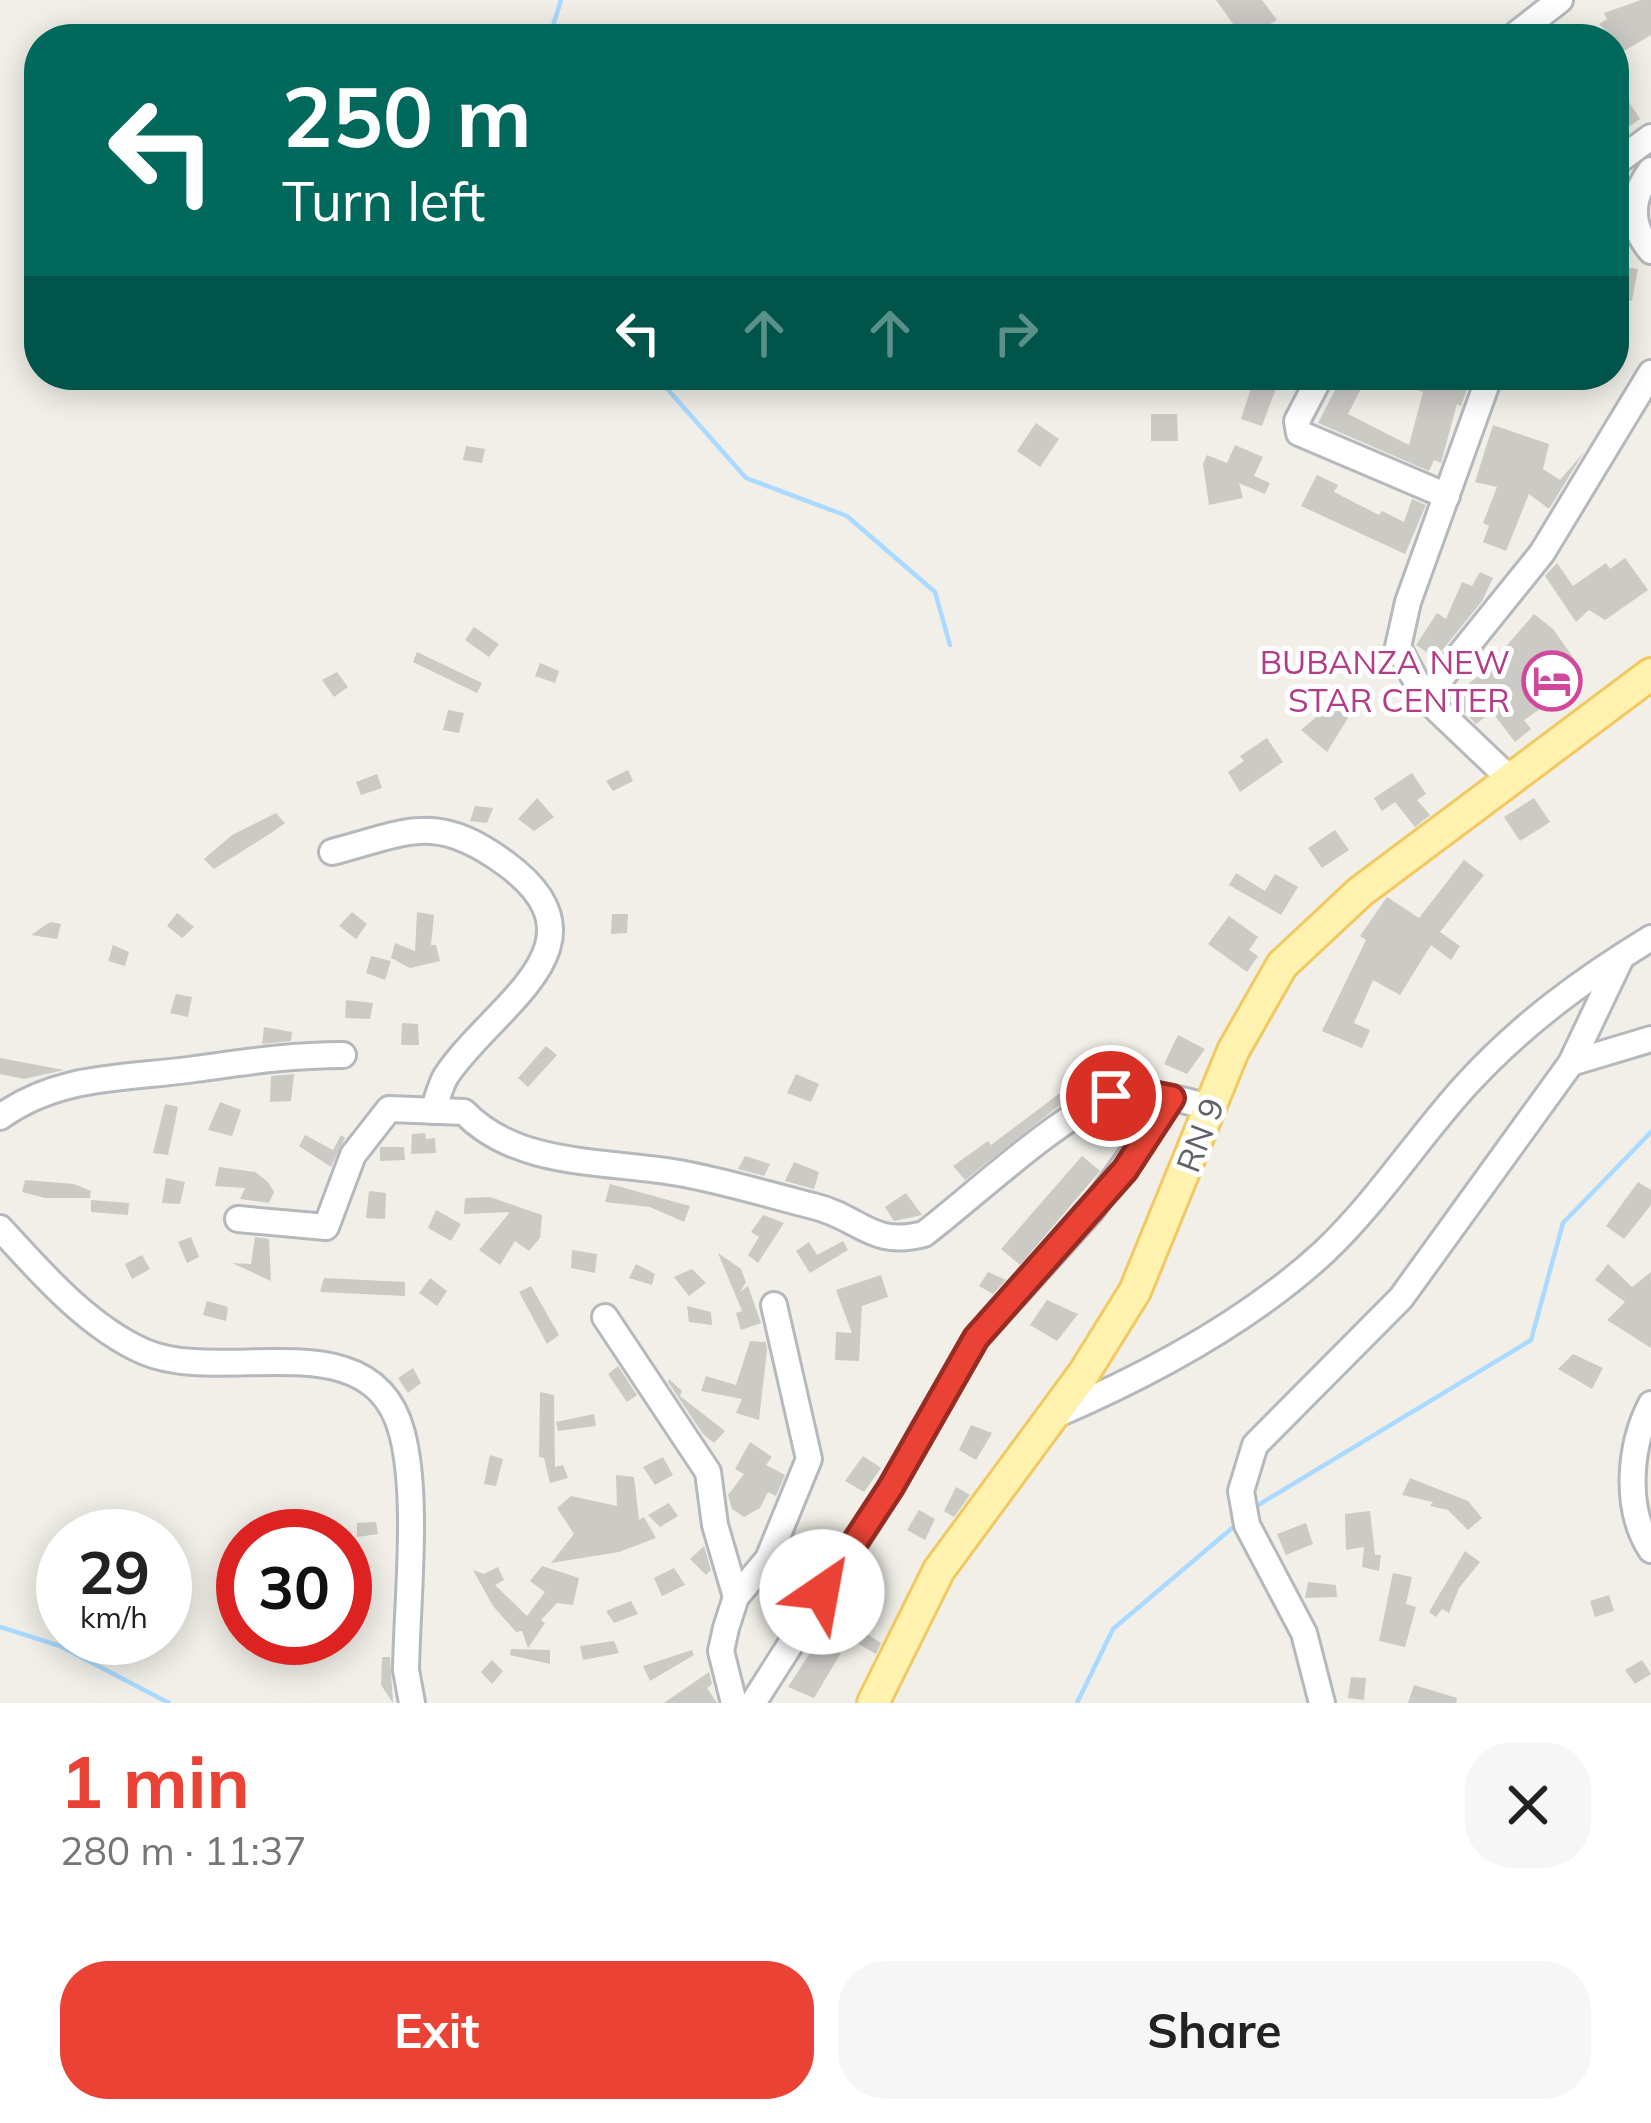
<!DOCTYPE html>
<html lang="en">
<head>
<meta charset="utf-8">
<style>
	:root { --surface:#fff; --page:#f6f6f6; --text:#222; --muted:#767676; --accent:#ea4335 }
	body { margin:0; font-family:Mulish,sans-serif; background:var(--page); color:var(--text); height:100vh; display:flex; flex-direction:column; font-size:45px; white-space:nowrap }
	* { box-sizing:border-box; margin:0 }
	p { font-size:39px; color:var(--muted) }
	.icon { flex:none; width:66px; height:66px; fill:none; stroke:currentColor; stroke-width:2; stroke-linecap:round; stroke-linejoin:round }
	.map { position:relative; height:1703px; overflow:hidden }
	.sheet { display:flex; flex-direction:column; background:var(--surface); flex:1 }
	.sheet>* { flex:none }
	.banner { position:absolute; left:24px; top:24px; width:1605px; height:366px; border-radius:48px; box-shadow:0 6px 30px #0003; background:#00695c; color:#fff; overflow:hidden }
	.speed { position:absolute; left:36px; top:1509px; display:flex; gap:24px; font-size:60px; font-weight:700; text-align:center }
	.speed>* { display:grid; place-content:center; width:156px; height:156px; border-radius:50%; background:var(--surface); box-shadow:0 6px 30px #0003; line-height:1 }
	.speed small { font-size:30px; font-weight:400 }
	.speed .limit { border:18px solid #d22; background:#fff; color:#111 }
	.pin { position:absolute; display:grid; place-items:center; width:102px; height:102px; color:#fff; margin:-51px; border:6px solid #fff; border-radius:50%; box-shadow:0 3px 12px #0007 }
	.me { position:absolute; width:132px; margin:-66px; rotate:33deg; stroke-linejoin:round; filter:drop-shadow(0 0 9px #0008) }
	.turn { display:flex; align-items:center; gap:42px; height:252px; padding:0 60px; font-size:54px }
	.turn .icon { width:156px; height:156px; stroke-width:2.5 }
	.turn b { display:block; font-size:84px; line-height:102px }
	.lanes { display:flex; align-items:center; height:114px; padding:0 60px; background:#0003; justify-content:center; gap:60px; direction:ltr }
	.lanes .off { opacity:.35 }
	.round { display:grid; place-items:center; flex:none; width:126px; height:126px; border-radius:48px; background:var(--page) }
	.headline { display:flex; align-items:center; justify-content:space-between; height:204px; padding:0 60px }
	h1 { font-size:72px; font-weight:700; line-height:90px; color:var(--accent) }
	.cta { display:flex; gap:24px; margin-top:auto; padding:24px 60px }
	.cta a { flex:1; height:138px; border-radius:48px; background:var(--accent); color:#fff; font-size:48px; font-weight:700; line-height:138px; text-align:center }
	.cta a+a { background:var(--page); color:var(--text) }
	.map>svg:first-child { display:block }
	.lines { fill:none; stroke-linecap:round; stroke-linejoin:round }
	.stream { stroke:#aadaff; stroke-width:4.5 }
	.building { fill:#cccac5 }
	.minor-casing { stroke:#b5b8bc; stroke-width:30 }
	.major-casing { stroke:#f2c960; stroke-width:36 }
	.minor { stroke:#fff; stroke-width:24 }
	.major { stroke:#fff2af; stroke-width:30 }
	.route-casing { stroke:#982c22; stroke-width:30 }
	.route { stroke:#ea4335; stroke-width:21 }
	.labels { text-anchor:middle; stroke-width:10; stroke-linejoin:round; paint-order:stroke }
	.hotel-label { font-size:33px; fill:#b23c85; stroke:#fff; text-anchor:end }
	.street-label { font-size:33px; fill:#5f6368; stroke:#fff }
</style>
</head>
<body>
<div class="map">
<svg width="1651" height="1703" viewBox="0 0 1651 1703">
	<rect width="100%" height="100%" fill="#f1efe8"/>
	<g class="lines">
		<g class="stream">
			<polyline points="549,39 561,0"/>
			<polyline points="655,375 746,478 847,516 935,592 950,645"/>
			<polyline points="1255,1507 1531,1340 1563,1223 1651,1132"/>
			<polyline points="0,1627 60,1646 169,1703"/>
			<polyline points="1077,1703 1113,1629 1238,1523"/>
		</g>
	</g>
	<g class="building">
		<polygon points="1216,0 1262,0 1277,20 1244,39"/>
		<polygon points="1641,0 1651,0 1651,35 1614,57 1614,39 1599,24 1607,19 1604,13"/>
		<polygon points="1625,96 1640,119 1630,126 1615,103"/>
		<polygon points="1620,266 1638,269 1632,301 1614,298"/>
		<polygon points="1248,375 1281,375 1262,426 1241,419 1251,388 1245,386"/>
		<polygon points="1343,375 1368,375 1348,414 1409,445 1423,392 1380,375 1472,375 1461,406 1457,404 1441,463 1434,460 1429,471 1318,423"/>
		<polygon points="1151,414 1177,414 1178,441 1151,441"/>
		<polygon points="1036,423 1059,439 1040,467 1017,451"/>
		<polygon points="1493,425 1549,444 1543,469 1560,480 1584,452 1549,509 1529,494 1506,551 1483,542 1489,526 1483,523 1497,487 1475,482"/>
		<polygon points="1235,445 1263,457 1254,476 1270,483 1265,494 1239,483 1243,498 1209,505 1203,464 1207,455 1227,463"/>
		<polygon points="466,446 485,449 482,463 463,460"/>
		<polygon points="1317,475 1338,485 1334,492 1379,515 1382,511 1404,522 1412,499 1426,505 1405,554 1301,506"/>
		<polygon points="1625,558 1648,590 1605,620 1589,610 1576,622 1545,576 1557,563 1573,586 1606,563 1610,569"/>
		<polygon points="1480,572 1493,578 1482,601 1436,658 1416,645 1437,613 1446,619 1462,582 1472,586"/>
		<polygon points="1534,614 1553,629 1582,670 1560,684 1565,692 1524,720 1531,729 1515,742 1492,712 1476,724 1450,698 1485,671"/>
		<polygon points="474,627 499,644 489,657 465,640"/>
		<polygon points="417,652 482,683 477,693 413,662"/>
		<polygon points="540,663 559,671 555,683 535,676"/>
		<polygon points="337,672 348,687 334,697 322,680"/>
		<polygon points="1331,704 1348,718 1327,752 1301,730"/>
		<polygon points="448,710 464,713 459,733 443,730"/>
		<polygon points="1267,738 1283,762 1240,792 1228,772 1244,761 1240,756"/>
		<polygon points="628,770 633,781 613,791 606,781"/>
		<polygon points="1412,773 1426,794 1417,800 1430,815 1415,827 1395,802 1382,811 1374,798"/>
		<polygon points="377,774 382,788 361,795 356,782"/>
		<polygon points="537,798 554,817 534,831 518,819"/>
		<polygon points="1534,798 1550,822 1520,841 1504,817"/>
		<polygon points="475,806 493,808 487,823 470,821"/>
		<polygon points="276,813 285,823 271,833 214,869 204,859 232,835"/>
		<polygon points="1335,830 1349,850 1322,868 1308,848"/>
		<polygon points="1464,860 1484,875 1440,932 1460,946 1451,960 1431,945 1400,995 1373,980 1354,1023 1370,1030 1362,1048 1322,1031 1366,940 1360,936 1387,897 1419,918"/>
		<polygon points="1236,873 1265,891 1275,874 1298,887 1281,915 1229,885"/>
		<polygon points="352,912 367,924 356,939 339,926"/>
		<polygon points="417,912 434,915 431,945 436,945 440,961 410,968 391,958 395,943 415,951"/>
		<polygon points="177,913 194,927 182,938 167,926"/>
		<polygon points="612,914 628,914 627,933 611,934"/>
		<polygon points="1229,916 1258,937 1249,950 1258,956 1247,972 1208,944"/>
		<polygon points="50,922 61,924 57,939 31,935"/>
		<polygon points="113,945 129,952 125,966 108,961"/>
		<polygon points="371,956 391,961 385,980 366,973"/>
		<polygon points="176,994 192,997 188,1017 170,1013"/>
		<polygon points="346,1000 373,1003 370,1019 345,1018"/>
		<polygon points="402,1023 418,1024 419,1045 401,1045"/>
		<polygon points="264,1027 292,1032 291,1041 262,1044"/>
		<polygon points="1178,1035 1205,1049 1187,1074 1164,1064"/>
		<polygon points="546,1046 557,1055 528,1087 518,1078"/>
		<polygon points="0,1058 64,1070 24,1079 0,1074"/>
		<polygon points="1097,1065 1106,1081 1057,1107 965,1180 953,1166 988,1141 991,1145"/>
		<polygon points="294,1074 291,1101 270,1102 271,1076"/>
		<polygon points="796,1074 819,1084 811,1102 787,1093"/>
		<polygon points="220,1102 241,1110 232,1136 208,1130"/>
		<polygon points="165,1104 178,1107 168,1155 153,1153"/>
		<polygon points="425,1133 426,1139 435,1138 436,1153 411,1154 412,1134"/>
		<polygon points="305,1135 333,1150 341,1135 345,1138 331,1167 299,1146"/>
		<polygon points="380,1147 404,1147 405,1160 380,1161"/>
		<polygon points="745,1156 770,1164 764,1176 738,1169"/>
		<polygon points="1082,1156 1100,1171 1020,1265 1001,1249"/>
		<polygon points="794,1162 819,1172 814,1189 785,1181"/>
		<polygon points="219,1167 255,1172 268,1182 274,1192 269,1203 240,1199 245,1188 215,1186"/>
		<polygon points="166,1178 185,1182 180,1204 162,1203"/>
		<polygon points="25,1180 74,1184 91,1191 90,1198 45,1198 22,1192"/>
		<polygon points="1638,1182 1651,1190 1651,1205 1624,1239 1606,1226"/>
		<polygon points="610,1184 690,1206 684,1222 650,1207 605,1202"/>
		<polygon points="369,1191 386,1193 385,1219 366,1218"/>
		<polygon points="906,1193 922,1215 894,1221 885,1207"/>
		<polygon points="490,1197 542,1215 540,1238 529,1251 515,1241 500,1265 479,1250 510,1212 464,1214 465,1198"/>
		<polygon points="91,1200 129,1203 128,1215 91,1212"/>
		<polygon points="436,1210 461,1224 451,1241 428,1228"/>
		<polygon points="763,1215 784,1223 758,1263 748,1255 759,1237 751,1232"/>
		<polygon points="191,1237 199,1257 187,1263 178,1242"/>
		<polygon points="255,1237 269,1239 271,1281 232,1263 251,1264"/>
		<polygon points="843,1241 848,1250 810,1273 796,1251 809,1242 817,1255"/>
		<polygon points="572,1250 597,1254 595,1273 571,1268"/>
		<polygon points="718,1253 741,1269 746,1282 740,1292 748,1286 761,1323 741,1330 736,1313 742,1311"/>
		<polygon points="142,1255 150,1269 132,1279 125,1264"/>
		<polygon points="636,1264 655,1274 652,1285 629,1278"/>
		<polygon points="1608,1264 1632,1287 1651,1272 1651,1348 1607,1320 1625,1302 1595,1280"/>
		<polygon points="692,1269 706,1283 689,1296 674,1277"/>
		<polygon points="988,1272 1006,1280 993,1294 979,1286"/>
		<polygon points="881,1275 888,1297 862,1306 859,1361 835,1360 836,1332 852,1333 836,1290"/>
		<polygon points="324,1278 405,1282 405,1296 320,1292"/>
		<polygon points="430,1278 447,1291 437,1306 419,1293"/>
		<polygon points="531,1286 559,1335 547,1344 519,1292"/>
		<polygon points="1047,1300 1078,1314 1057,1341 1030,1325"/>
		<polygon points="207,1301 228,1307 226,1321 203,1315"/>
		<polygon points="687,1306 711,1312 712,1325 689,1322"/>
		<polygon points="750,1341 766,1342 767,1350 759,1420 736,1413 742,1399 701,1391 706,1376 736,1385"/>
		<polygon points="1573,1354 1603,1368 1592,1389 1558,1369"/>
		<polygon points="618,1366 637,1395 627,1402 608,1374"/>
		<polygon points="413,1368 421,1383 408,1393 398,1378"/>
		<polygon points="669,1379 682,1391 680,1396 725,1431 714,1443 703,1434 668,1382"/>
		<polygon points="540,1392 554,1395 555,1467 563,1465 568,1478 550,1483 544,1458 539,1457"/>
		<polygon points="594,1414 596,1426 558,1431 556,1422"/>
		<polygon points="971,1425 992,1433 976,1460 959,1450"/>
		<polygon points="750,1442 772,1457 766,1465 785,1475 776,1496 768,1492 760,1508 744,1517 732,1509 728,1495 744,1474 735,1469"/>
		<polygon points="490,1455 503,1459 496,1486 484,1484"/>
		<polygon points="863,1456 881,1468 864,1492 845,1481"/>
		<polygon points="663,1457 673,1475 655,1485 643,1467"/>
		<polygon points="616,1475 634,1477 639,1520 644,1517 656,1538 619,1552 551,1563 574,1534 557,1508 571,1496 617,1506"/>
		<polygon points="1410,1478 1468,1501 1482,1518 1468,1530 1448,1510 1430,1506 1433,1502 1402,1495"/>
		<polygon points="956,1487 970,1495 954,1517 944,1511"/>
		<polygon points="669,1503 678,1516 660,1527 648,1515"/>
		<polygon points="919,1510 935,1519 925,1540 907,1530"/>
		<polygon points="1370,1511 1375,1555 1381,1555 1379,1571 1362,1567 1364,1547 1346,1550 1345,1514"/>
		<polygon points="376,1522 378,1534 357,1537 357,1523"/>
		<polygon points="1306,1523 1313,1544 1286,1555 1277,1534"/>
		<polygon points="704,1546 711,1570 706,1575 690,1559"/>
		<polygon points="1465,1551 1480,1562 1459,1588 1449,1613 1442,1609 1436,1617 1429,1612"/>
		<polygon points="542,1566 579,1578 573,1605 557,1603 541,1620 545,1623 528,1648 522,1631 516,1632 493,1606 473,1570 484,1574 498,1567 504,1580 495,1585 527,1616 545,1592 530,1581"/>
		<polygon points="674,1568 685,1585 662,1596 654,1578"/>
		<polygon points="1393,1573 1412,1577 1406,1604 1416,1607 1405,1647 1379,1641"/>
		<polygon points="1308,1582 1336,1585 1337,1597 1305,1598"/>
		<polygon points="1609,1595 1614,1611 1595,1617 1590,1601"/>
		<polygon points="631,1601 638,1614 614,1623 606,1611"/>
		<polygon points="861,1630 881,1643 876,1654 852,1640"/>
		<polygon points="819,1639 841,1653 814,1698 788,1687"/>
		<polygon points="614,1641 619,1653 583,1660 580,1646"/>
		<polygon points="511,1649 550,1650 550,1664 510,1655"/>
		<polygon points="692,1650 694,1655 650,1681 643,1666"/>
		<polygon points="382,1657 390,1657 393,1703 381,1685"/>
		<polygon points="492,1660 503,1671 492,1684 481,1672"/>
		<polygon points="1642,1660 1651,1674 1635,1684 1625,1670"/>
		<polygon points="709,1672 712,1684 707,1688 717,1703 664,1703"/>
		<polygon points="1351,1677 1366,1678 1364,1700 1348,1698"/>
		<polygon points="1414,1685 1457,1698 1456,1703 1408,1703"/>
	</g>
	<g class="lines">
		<defs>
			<g id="minor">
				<polyline points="1510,39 1560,0"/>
				<polyline points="1614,164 1651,137"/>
				<path d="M 1651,170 C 1631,197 1628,224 1651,251"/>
				<polyline points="1321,375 1297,421 1299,433 1447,496"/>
				<polyline points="1490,375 1408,602 1398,647 1425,698 1510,779"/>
				<polyline points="1425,698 1542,553 1651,373"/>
				<path d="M 332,852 C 408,832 435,812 505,863 C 616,944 493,1005 446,1076 C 440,1086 437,1100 433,1111"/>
				<polyline points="1571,1063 1621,958"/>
				<path d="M 0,1117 C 60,1074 125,1079 195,1069 C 246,1062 291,1055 343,1055"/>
				<path d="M 238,1219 L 326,1227 L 353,1155 L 389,1109 L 464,1112 C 518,1168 607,1160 679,1173 C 724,1181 769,1195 813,1206 C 860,1217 871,1248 924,1234 C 970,1199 1061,1114 1110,1097 C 1142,1086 1179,1100 1210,1107"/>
				<path d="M 0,1228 C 40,1272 89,1328 145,1352 C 225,1386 372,1318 402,1433 C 419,1497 407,1602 406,1670 L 412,1703"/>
				<polyline points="605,1317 708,1472 715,1525 736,1597"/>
				<path d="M 1651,1404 C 1629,1446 1624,1509 1651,1550"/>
				<path d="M 1051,1417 C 1147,1376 1247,1323 1324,1252 C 1377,1202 1417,1139 1466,1085 C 1521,1025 1582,980 1651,938"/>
				<polyline points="734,1703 721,1651 726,1628 736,1597 768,1559 809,1459 774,1305"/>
				<polyline points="753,1703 891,1487 976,1338 1091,1211 1172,1098"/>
				<polyline points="1322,1703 1304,1633 1247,1525 1241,1491 1255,1445 1401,1298 1571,1063 1651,1039"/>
			</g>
			<polyline id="major" points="873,1703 939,1570 1084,1373 1135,1291 1233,1051 1282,965 1360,892 1651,674"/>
		</defs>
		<use href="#minor" class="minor-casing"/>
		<use href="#major" class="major-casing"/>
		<use href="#minor" class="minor"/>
		<use href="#major" class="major"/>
	</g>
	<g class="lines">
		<defs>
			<polyline id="route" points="822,1592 891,1487 976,1338 1125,1170 1172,1098 1142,1092 1111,1096"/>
		</defs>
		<use href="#route" class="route-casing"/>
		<use href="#route" class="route"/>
	</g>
	<defs>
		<symbol id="hotel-ring" viewBox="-11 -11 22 22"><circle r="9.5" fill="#fff" stroke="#d1479c" stroke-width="1.5"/><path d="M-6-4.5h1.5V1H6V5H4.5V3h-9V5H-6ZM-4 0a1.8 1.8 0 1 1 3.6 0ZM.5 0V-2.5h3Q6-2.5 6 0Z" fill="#d1479c"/></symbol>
	</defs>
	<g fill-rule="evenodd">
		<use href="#hotel-ring" x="1519" y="648" width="66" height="66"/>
	</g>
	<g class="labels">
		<g class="hotel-label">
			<text x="1510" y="674">BUBANZA NEW<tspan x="1510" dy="38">STAR CENTER</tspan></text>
		</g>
		<g class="street-label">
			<text transform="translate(1200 1135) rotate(-69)" y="12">RN 9</text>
		</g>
	</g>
</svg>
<div class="speed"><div>29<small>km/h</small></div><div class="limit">30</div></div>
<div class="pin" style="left:1111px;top:1096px;background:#d93025"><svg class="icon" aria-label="arrive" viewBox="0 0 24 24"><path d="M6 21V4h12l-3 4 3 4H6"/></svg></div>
<svg class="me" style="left:822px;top:1592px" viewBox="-20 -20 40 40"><circle r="19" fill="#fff"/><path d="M0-13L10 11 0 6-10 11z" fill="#ea4335"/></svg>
<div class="banner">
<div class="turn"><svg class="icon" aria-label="left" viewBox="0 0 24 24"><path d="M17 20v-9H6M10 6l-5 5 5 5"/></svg><div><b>250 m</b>Turn left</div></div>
<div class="lanes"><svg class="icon" aria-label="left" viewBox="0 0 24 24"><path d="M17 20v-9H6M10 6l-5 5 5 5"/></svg><svg class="icon off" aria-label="ahead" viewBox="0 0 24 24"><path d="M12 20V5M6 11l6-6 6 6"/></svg><svg class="icon off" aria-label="ahead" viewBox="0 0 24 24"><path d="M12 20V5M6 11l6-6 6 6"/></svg><svg class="icon off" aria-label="right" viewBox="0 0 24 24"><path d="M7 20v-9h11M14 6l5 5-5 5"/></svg></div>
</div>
</div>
<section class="sheet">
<div class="headline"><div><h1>1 min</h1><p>280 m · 11:37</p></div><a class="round"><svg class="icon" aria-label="close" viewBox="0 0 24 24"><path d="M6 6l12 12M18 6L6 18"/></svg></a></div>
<div class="cta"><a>Exit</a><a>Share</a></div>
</section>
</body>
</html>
